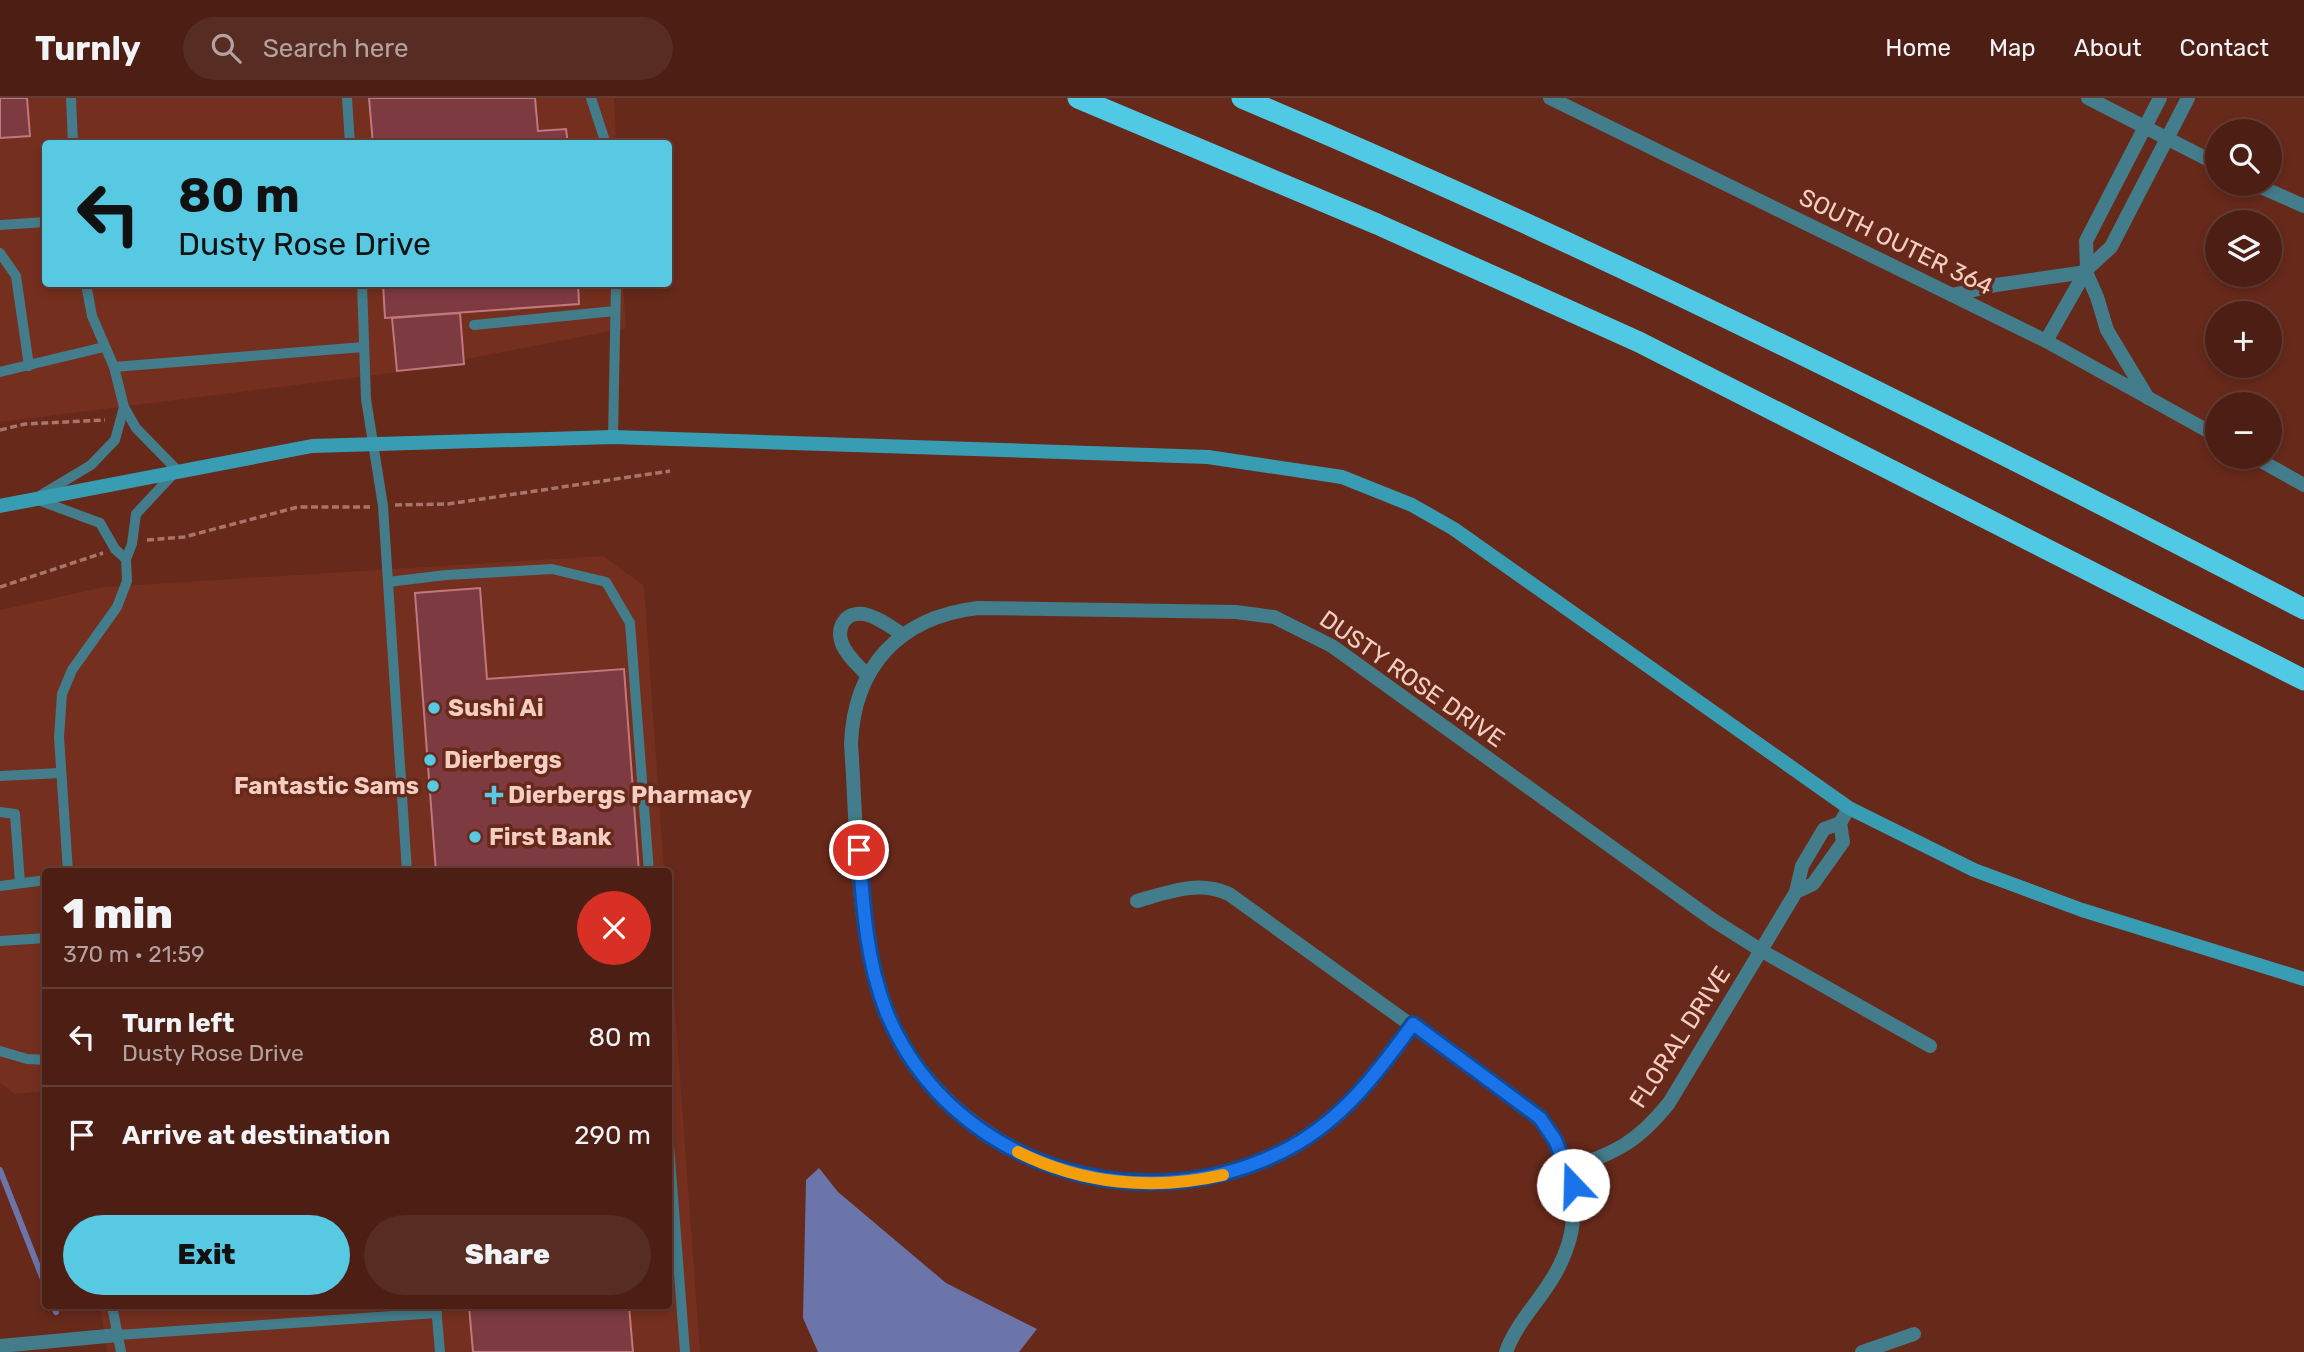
<!DOCTYPE html>
<html lang="en">
<head>
<meta charset="utf-8">
<style>
	:root { --surface:#4d1f14; --page:#572c22; --text:#f1f3f6; --muted:#b3a2a0; --line:#643d34; --accent:#57c9e2 }
	body { margin:0; font-family:Rubik,sans-serif; background:var(--page); color:var(--text); height:100vh; display:flex; flex-direction:column; font-size:26px; white-space:nowrap }
	* { box-sizing:border-box; margin:0 }
	p { font-size:23px; color:var(--muted) }
	.icon { flex:none; width:38px; height:38px; fill:none; stroke:currentColor; stroke-width:2; stroke-linecap:round; stroke-linejoin:round }
	.map { position:relative; flex:1; overflow:hidden }
	.details { position:absolute; left:42px; top:770px; width:630px; height:441px; display:flex; flex-direction:column; background:var(--surface); border-radius:7px; box-shadow:0 4px 10px #0003,0 0 0 2px var(--line) }
	.details>* { flex:none }
	.top-card { position:absolute; left:42px; top:42px; width:630px; height:147px; border-radius:7px; box-shadow:0 4px 10px #0003,0 0 0 2px var(--line); background:#57c9e2; color:#111; overflow:hidden }
	.controls { position:absolute; left:2205px; top:21px; display:grid; gap:14px }
	.controls a { display:grid; place-items:center; width:77px; height:77px; border-radius:50%; background:var(--surface); box-shadow:0 4px 10px #0003,0 0 0 2px var(--line); font-size:35px }
	.pin { position:absolute; display:grid; place-items:center; width:60px; height:60px; color:#fff; margin:-30px; border:4px solid #fff; border-radius:50%; box-shadow:0 2px 7px #0007 }
	.me { position:absolute; width:77px; margin:-38px; rotate:339deg; stroke-linejoin:round; filter:drop-shadow(0 0 5px #0008) }
	.turn { display:flex; align-items:center; gap:24px; height:147px; padding:0 21px; font-size:32px }
	.turn .icon { width:91px; height:91px; stroke-width:2.5 }
	.turn b { display:block; font-size:49px; line-height:60px }
	.round { display:grid; place-items:center; flex:none; width:74px; height:74px; border-radius:37px; background:var(--page) }
	.overview { display:flex; align-items:center; justify-content:space-between; height:119px; padding:0 21px }
	h1 { font-size:42px; font-weight:800; line-height:52px }
	.action { display:flex; gap:14px; margin-top:auto; padding:14px 21px }
	.action a { flex:1; height:80px; border-radius:42px; background:var(--accent); color:#111; font-size:28px; font-weight:800; line-height:80px; text-align:center }
	.action a+a { background:var(--page); color:var(--text) }
	ul { padding:0; list-style:none }
	li { display:flex; align-items:center; gap:21px; height:98px; padding:0 21px; border-top:2px solid var(--line) }
	li div { flex:1 }
	li b { display:block; font-size:26px }
	li em { font-style:normal }
	header { display:flex; align-items:center; gap:42px; box-sizing:border-box; height:98px; padding:0 35px; background:var(--surface); border-bottom:2px solid var(--line) }
	header strong { font-size:33px }
	nav { display:flex; gap:38px; margin-inline-start:auto; font-size:24px }
	.search { width:490px; height:63px; background:var(--page); display:flex; align-items:center; gap:18px; box-sizing:border-box; padding:0 24px; border-radius:38px; color:var(--muted); font-size:26px }
	.map>svg:first-child { display:block }
	.built { fill:#752f1e }
	.water { fill:#6b75aa }
	.lines { fill:none; stroke-linecap:round; stroke-linejoin:round }
	.stream { stroke:#6b75aa; stroke-width:6 }
	.building { fill:#7d3a41; stroke:#c1777d; stroke-width:2 }
	.path { stroke:#a87568; stroke-width:3.5; stroke-dasharray:7 3.5; stroke-linecap:butt }
	.service { stroke:#437c8a; stroke-width:10 }
	.minor { stroke:#437c8a; stroke-width:14 }
	.tertiary { stroke:#437c8a; stroke-width:14 }
	.secondary { stroke:#389db3; stroke-width:14 }
	.motorway { stroke:#4fc9e4; stroke-width:21 }
	.route-casing { stroke:#114b97; stroke-width:18 }
	.route { stroke:#1a73e8; stroke-width:12 }
	.slow { stroke:#f59e0b; stroke-width:12 }
	.poi-dot { fill:#57c9e2; stroke:#67291a; stroke-width:2.5 }
	.labels { text-anchor:middle; stroke-width:7; stroke-linejoin:round; paint-order:stroke }
	.street-label { font-size:24px; fill:#f4cdc3; stroke:#67291a }
	.poi-label { font-size:24px; font-weight:bold; fill:#f4cdc3; stroke:#67291a; text-anchor:start }
</style>
</head>
<body>
<header>
<strong>Turnly</strong>
<div class="search"><svg class="icon" aria-label="search" viewBox="0 0 24 24"><circle cx="10" cy="10" r="6"/><path d="M15 15l6 6"/></svg>Search here</div>
<nav><a>Home</a><a>Map</a><a>About</a><a>Contact</a></nav>
</header>
<div class="map">
<svg width="2304" height="1254" viewBox="0 0 2304 1254">
	<rect width="100%" height="100%" fill="#67291a"/>
	<g class="built">
		<polygon points="0,0 614,0 616,45 46,46 46,186 623,186 626,230 400,274 0,324"/>
		<polygon points="603,458 644,488 664,773 46,774 45,993 15,996 0,985 0,512 104,489"/>
		<polygon points="669,829 700,1254 107,1254 100,1208 668,1208"/>
	</g>
	<polygon class="water" points="819,1070 838,1094 946,1185 1037,1231 1019,1254 818,1254 803,1220 806,1082"/>
	<g class="lines">
		<g class="stream">
			<polyline points="0,1072 46,1189"/>
			<polyline points="53,1208 56,1214"/>
		</g>
	</g>
	<g class="building">
		<polygon points="0,0 27,0 30,38 0,40"/>
		<polygon points="369,0 535,0 538,33 566,31 568,46 373,46"/>
		<polygon points="383,186 578,186 579,206 385,220"/>
		<polygon points="460,215 464,266 397,273 392,220"/>
		<polygon points="480,490 487,581 624,571 639,774 436,774 415,495"/>
		<polygon points="469,1208 629,1208 633,1254 473,1254"/>
	</g>
	<g class="lines">
		<g class="path">
			<polyline points="0,332 25,326 105,322"/>
			<polyline points="395,407 448,406 670,373"/>
			<polyline points="147,442 184,439 298,409 370,409"/>
			<polyline points="0,489 103,455"/>
		</g>
		<g class="service">
			<polyline points="71,0 73,46"/>
			<polyline points="347,0 350,46"/>
			<polyline points="591,0 606,46"/>
			<polyline points="0,127 46,124"/>
			<polyline points="0,155 16,178 29,268"/>
			<polyline points="362,186 366,301 383,408 407,774"/>
			<polyline points="474,227 615,213"/>
			<polyline points="114,269 364,249"/>
			<polyline points="0,274 104,249"/>
			<polyline points="613,339 616,186"/>
			<polyline points="41,397 91,367 115,342 124,309"/>
			<polyline points="38,402 100,425 115,451 126,461"/>
			<polyline points="388,484 446,477 552,471 606,484 630,525 649,774"/>
			<polyline points="0,678 61,675"/>
			<polyline points="0,714 15,716 20,785"/>
			<polyline points="68,774 59,639 62,596 72,572 117,509 127,483 126,461 132,446 136,416 177,372 136,330 124,309 114,269 92,218 86,186"/>
			<polyline points="0,788 46,782"/>
			<polyline points="0,843 46,840"/>
			<polyline points="0,953 27,961 46,962"/>
			<polyline points="668,1034 685,1254"/>
			<polyline points="112,1208 121,1254"/>
			<polyline points="436,1208 440,1254"/>
			<polyline points="118,1237 437,1215"/>
		</g>
		<g class="minor">
			<polyline points="2088,0 2217,66"/>
			<polyline points="2254,86 2304,108"/>
			<polyline points="2087,171 2086,143 2160,0"/>
			<polyline points="1952,197 1996,187 2086,174 2097,199 2107,232 2148,300"/>
			<polyline points="2046,243 2087,171 2111,149 2188,0"/>
			<path d="M 867,577 C 859,568 848,559 843,548 C 835,530 845,513 864,516 C 878,519 891,529 903,537"/>
			<polyline points="1796,794 1813,786 1843,744 1840,725"/>
			<path d="M 1137,803 C 1169,794 1198,782 1229,796 L 1540,1020 C 1575,1070 1587,1120 1555,1176 C 1540,1203 1516,1225 1506,1254"/>
			<path d="M 1413,926 C 1384,965 1357,1004 1318,1032 C 1173,1136 962,1079 888,917 C 855,845 857,726 851,646 C 854,568 900,519 978,510 L 1236,514 L 1274,519 L 1332,548 L 1713,822 L 1762,853 L 1930,948"/>
			<path d="M 1569,1071 C 1617,1053 1636,1046 1669,1005 L 1796,794 L 1802,768 L 1824,731 L 1840,725 L 1849,710"/>
			<polyline points="0,1248 118,1237"/>
			<polyline points="1862,1254 1914,1236"/>
		</g>
		<g class="tertiary">
			<polyline points="1550,0 2046,243 2217,338"/>
			<polyline points="2254,359 2304,387"/>
		</g>
		<polyline class="secondary" points="0,408 312,348 613,339 1208,359 1342,379 1412,407 1454,431 1849,710 1974,772 2082,812 2304,881"/>
		<g class="motorway">
			<polyline points="1078,0 1377,126 1639,244 2304,582"/>
			<path d="M 1242,0 C 1604,153 1956,330 2304,511"/>
		</g>
	</g>
	<g class="lines">
		<defs>
			<path id="route" d="M 859,752 C 863,807 866,861 886,913 C 950,1071 1146,1128 1291,1049 C 1344,1020 1378,974 1413,926 L 1540,1020 L 1555,1042 L 1573,1087"/>
		</defs>
		<use href="#route" class="route-casing"/>
		<use href="#route" class="route"/>
		<path class="slow" d="M 1018,1054 C 1082,1086 1153,1093 1223,1077"/>
	</g>
	<g class="poi-dot">
		<circle cx="434" cy="610" r="7"/>
		<circle cx="430" cy="662" r="7"/>
		<circle cx="433" cy="688" r="7"/>
		<path d="M490.5 686.5h7v7h7v7h-7v7h-7v-7h-7v-7h7z"/>
		<circle cx="475" cy="739" r="7"/>
	</g>
	<g class="labels">
		<g class="street-label">
			<text transform="translate(1896 144) rotate(26)" y="8">SOUTH OUTER 364</text>
			<text transform="translate(1412 581) rotate(35)" y="8">DUSTY ROSE DRIVE</text>
			<text transform="translate(1680 939) rotate(-57)" y="8">FLORAL DRIVE</text>
		</g>
		<g class="poi-label">
			<text x="448" y="618">Sushi Ai</text>
			<text x="444" y="670">Dierbergs</text>
			<text x="419" y="696" text-anchor="end">Fantastic Sams</text>
			<text x="508" y="705">Dierbergs Pharmacy</text>
			<text x="489" y="747">First Bank</text>
		</g>
	</g>
</svg>
<div class="controls">
<a><svg class="icon" aria-label="search" viewBox="0 0 24 24"><circle cx="10" cy="10" r="6"/><path d="M15 15l6 6"/></svg></a>
<a><svg class="icon" aria-label="layers" viewBox="0 0 24 24"><path d="M12 4l9 5-9 5-9-5zM3 14l9 5 9-5"/></svg></a>
<a>+</a>
<a>−</a>
</div>
<div class="pin" style="left:859px;top:752px;background:#d93025"><svg class="icon" aria-label="arrive" viewBox="0 0 24 24"><path d="M6 21V4h12l-3 4 3 4H6"/></svg></div>
<svg class="me" style="left:1573px;top:1087px" viewBox="-20 -20 40 40"><circle r="19" fill="#fff"/><path d="M0-13L10 11 0 6-10 11z" fill="#1a73e8"/></svg>
<div class="top-card">
<div class="turn"><svg class="icon" aria-label="left" viewBox="0 0 24 24"><path d="M17 20v-9H6M10 6l-5 5 5 5"/></svg><div><b>80 m</b>Dusty Rose Drive</div></div>
</div>
<section class="details">
<div class="overview"><div><h1>1 min</h1><p>370 m · 21:59</p></div><a class="round" style="background:#d93025;color:#fff"><svg class="icon" aria-label="close" viewBox="0 0 24 24"><path d="M6 6l12 12M18 6L6 18"/></svg></a></div>
<ul>
<li><svg class="icon" aria-label="left" viewBox="0 0 24 24"><path d="M17 20v-9H6M10 6l-5 5 5 5"/></svg><div><b>Turn left</b><p>Dusty Rose Drive</p></div><em>80 m</em></li>
<li><svg class="icon" aria-label="arrive" viewBox="0 0 24 24"><path d="M6 21V4h12l-3 4 3 4H6"/></svg><div><b>Arrive at destination</b></div><em>290 m</em></li>
</ul>
<div class="action"><a>Exit</a><a>Share</a></div>
</section>
</div>
</body>
</html>
